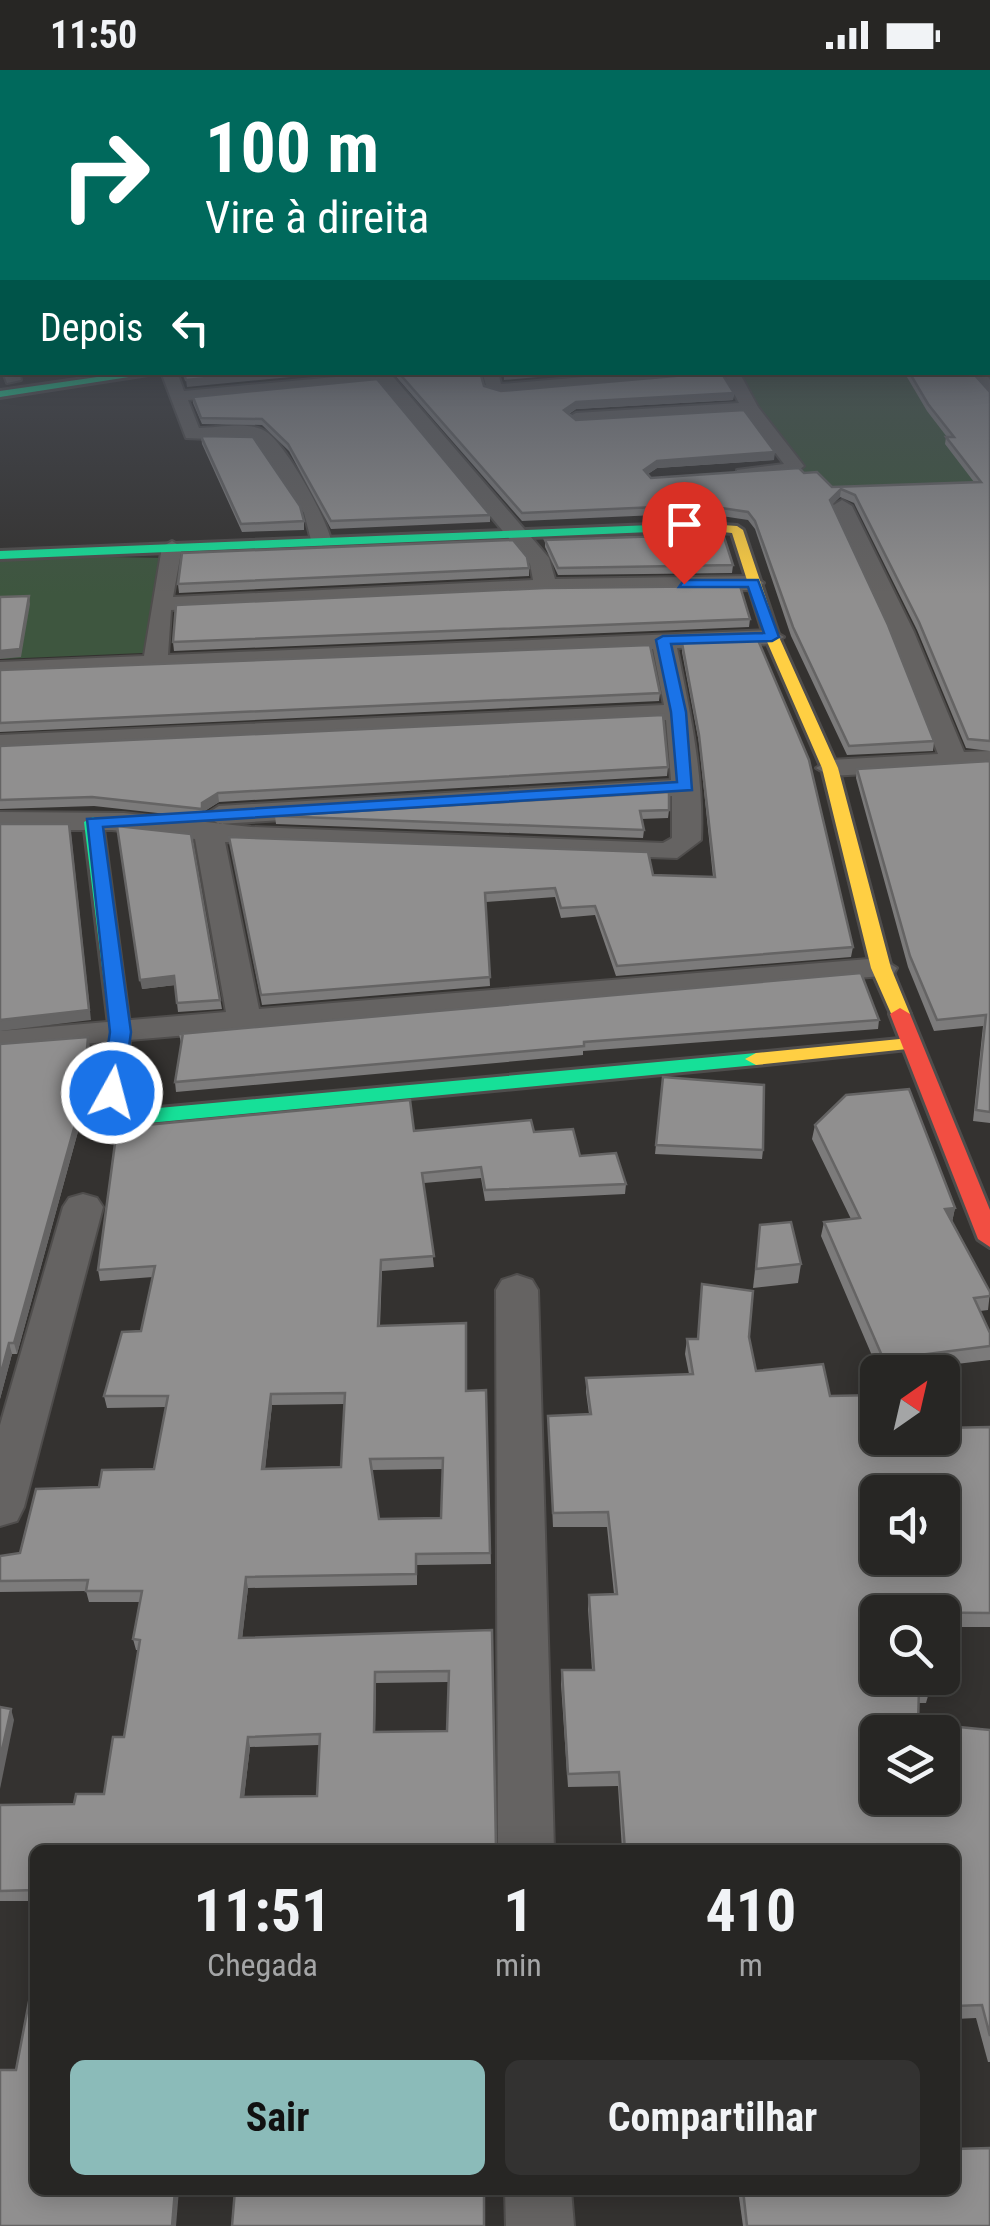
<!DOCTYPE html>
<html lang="pt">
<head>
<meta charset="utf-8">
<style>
	:root { --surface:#272624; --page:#333231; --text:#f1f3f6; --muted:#a4a5a6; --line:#434341; --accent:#8bbbb9 }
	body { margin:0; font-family:"Roboto Condensed",sans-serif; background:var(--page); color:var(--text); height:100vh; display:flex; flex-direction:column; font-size:38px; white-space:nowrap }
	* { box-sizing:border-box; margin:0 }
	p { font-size:32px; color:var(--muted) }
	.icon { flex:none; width:55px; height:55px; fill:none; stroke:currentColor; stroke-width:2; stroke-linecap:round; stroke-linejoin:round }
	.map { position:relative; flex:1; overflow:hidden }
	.drawer { position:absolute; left:30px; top:1775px; width:930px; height:350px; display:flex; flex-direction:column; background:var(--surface); border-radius:15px; box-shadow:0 5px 25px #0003,0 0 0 2px var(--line) }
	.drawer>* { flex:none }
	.banner { position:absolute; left:0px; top:0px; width:990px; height:305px; box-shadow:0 5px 25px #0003,0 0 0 2px var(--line); background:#00695c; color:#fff; overflow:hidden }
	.needle { width:65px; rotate:34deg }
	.fabs { position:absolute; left:860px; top:1285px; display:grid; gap:20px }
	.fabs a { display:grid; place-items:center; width:100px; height:100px; border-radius:15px; background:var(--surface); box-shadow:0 5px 25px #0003,0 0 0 2px var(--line); font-size:50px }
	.pin { position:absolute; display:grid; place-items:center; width:85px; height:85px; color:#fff; margin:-102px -42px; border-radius:50% 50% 50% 0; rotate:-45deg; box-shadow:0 0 10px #0007 }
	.pin .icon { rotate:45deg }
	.me { position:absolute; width:110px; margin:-55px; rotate:7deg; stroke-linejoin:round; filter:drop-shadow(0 0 8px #0008) }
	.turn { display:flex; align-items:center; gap:35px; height:210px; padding:0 40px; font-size:45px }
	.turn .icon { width:130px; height:130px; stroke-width:2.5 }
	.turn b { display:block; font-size:70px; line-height:85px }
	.then { display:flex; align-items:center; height:95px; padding:0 40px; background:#0003; gap:20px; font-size:38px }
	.eta { display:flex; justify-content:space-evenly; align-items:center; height:170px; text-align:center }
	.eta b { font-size:60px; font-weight:700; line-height:70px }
	.cta { display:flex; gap:20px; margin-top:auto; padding:20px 40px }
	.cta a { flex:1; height:115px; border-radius:15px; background:var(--accent); color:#111; font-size:40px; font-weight:700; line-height:115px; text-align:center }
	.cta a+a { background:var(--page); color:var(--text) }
	.status { display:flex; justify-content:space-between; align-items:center; height:70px; padding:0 50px; background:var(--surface); direction:ltr }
	.status svg { height:28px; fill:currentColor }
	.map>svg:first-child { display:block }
	.green { fill:#3e563f }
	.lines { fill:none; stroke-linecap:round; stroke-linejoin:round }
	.street-casing { stroke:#4f4d4c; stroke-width:4 }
	.fast-casing { stroke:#4f4d4c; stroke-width:6 }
	.slow-casing { stroke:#4f4d4c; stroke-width:6 }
	.jam-casing { stroke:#4f4d4c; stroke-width:6 }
	.street { fill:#656362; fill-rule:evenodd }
	.fast { fill:#16e098; fill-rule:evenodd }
	.slow { fill:#ffcf43; fill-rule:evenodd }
	.jam { fill:#f24e42; fill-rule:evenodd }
	.wall { fill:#7c7b7b; fill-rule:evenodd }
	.shaded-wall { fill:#656464 }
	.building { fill:#908f8f; stroke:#656464; stroke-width:2.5; fill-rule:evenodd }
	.route { fill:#1a73e8; stroke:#114b97; stroke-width:2.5 }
</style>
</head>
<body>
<div class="status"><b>11:50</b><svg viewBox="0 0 49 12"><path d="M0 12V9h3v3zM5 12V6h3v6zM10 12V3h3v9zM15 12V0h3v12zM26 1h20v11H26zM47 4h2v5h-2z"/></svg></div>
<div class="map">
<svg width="990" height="2156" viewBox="0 0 990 2156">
	<rect width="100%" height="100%" fill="#343230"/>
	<g class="green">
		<polygon points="731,303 905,303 982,418 829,423 793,392"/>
		<polygon points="0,485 162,488 143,583 0,589"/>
	</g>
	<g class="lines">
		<defs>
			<g id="street">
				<polygon points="0,255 2,255 2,265 0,264"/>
				<polygon points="3,302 19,302 21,310 7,313"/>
				<path d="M 161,302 L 177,302 L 184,321 L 389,302 L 549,488 L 555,509 L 753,506 L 764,513 L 753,520 L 545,523 L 171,540 L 168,585 L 772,560 L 784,567 L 772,574 L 677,578 C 690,641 704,706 701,770 L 677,788 L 225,772 L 259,939 L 881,888 L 897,898 L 893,905 L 0,981 L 0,961 L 226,942 L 195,769 L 112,760 L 0,760 L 0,742 L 124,743 L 251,757 L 663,773 L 672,768 L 672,726 L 219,754 L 205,745 L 219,736 L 671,710 L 666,650 L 0,681 L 0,665 L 664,635 L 653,579 L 0,606 L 0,592 L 144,586 L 162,477 L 172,471 L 182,477 L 173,527 L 533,510 L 530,494 L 379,311 L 188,330 L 199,358 C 218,358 252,350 268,363 C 288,379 325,445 331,470 L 321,476 L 311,470 L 304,443 L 256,371 L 186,368 Z"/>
				<polygon points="482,302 498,302 501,314 642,302 716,302 708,307 501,324 488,322"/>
				<path d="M 723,302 L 739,302 L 758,337 L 804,396 C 788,411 759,412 737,408 L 737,400 L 784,394 L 745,343 L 576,353 L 567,348 L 576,343 L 739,333 Z"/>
				<polygon points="968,302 985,302 990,310 990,327"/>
				<polygon points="842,430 852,436 914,562 964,682 990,681 990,697 830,706 816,698 830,690 938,684 890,562 832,436"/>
				<polygon points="83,1124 97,1128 103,1137 24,1437 17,1451 0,1456 0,1355 63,1137 69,1128"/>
				<polygon points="517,1205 532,1210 538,1220 554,1780 498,1780 496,1220 502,1210"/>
				<polygon points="505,2120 571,2120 574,2156 506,2156"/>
			</g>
			<g id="fast">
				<polygon points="132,302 161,302 0,327 0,321"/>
				<polygon points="702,453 702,459 698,460 0,489 0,481"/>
				<polygon points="93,747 102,752 130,962 123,1031 128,1038 148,1039 756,983 767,989 756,995 148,1053 114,1049 101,1032 110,962 84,752"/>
			</g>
			<g id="slow">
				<polygon points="694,453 737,456 743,460 779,567 838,698 891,898 910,944 907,948 893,948 871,898 822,698 765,567 732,463 694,459"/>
				<polygon points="910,968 920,974 917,978 756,995 745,989 756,983"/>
			</g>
			<polygon id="jam" points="900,938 910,944 990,1140 990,1177 978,1169 890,944"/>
		</defs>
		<use href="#street" class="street-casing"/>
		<use href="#fast" class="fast-casing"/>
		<use href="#slow" class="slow-casing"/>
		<use href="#jam" class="jam-casing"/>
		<use href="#street" class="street"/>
		<use href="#fast" class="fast"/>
		<use href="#slow" class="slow"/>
		<use href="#jam" class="jam"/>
	</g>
	<g class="wall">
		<polygon points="392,302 480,302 484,316 501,321 734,323 733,330 576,339 569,344 576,350 774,390 657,398 648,404 651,408 804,403 832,417 974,412 945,374 946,367 947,367 927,341 904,302 972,302 990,322 990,681 966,678 917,560 854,433 840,427 832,434 934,671 933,681 847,685 791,566 755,459 748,450 702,443 522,451"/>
		<polygon points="377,309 490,445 490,452 331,459 289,381 262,355 202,354 193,333 193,327"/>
		<polygon points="201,366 304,451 304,460 242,462 202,374"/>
		<polygon points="545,470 733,495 732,503 558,505 545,477"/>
		<polygon points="529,498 529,506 179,523 178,514"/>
		<polygon points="750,549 749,557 174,581 173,572"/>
		<polygon points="682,573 853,877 851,887 616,906 595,845 561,848 555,827 486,832 490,916 262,935 229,767 653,805 713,807 699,673 682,582"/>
		<polygon points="0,600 660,623 659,631 0,662"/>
		<polygon points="0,676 668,697 667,706 219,732 203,742 203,748 94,736 0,739"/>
		<polygon points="990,691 990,1053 973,1051 983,956 934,961 908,897 856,708 857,699"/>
		<polygon points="669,740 668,748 641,749 644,760 643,768 276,754 275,746"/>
		<polygon points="191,764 222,939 178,942 175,915 142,919"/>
		<polygon points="879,950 878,959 583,981 583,985 176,1022 175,1012 181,973 179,964"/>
		<polygon points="0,974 90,977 85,1036 17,1284 12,1284 0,1329"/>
		<polygon points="663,1007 763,1080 762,1089 655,1084"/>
		<path d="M 146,1055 L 534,1062 L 580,1086 L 626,1114 L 625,1124 L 485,1131 L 481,1108 L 424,1113 L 434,1197 L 382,1201 L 380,1256 L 466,1321 L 486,1320 L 491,1494 L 417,1495 L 417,1515 L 248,1518 L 242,1568 L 492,1560 L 496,1780 L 35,1780 L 35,1831 L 0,1831 L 0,1735 L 74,1734 L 104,1724 L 124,1667 L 139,1580 L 136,1580 L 133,1569 L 140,1532 L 89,1532 L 86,1521 L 0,1522 L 0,1486 L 20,1483 L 99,1417 L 154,1399 L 166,1337 L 107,1338 L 104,1326 L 141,1261 L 153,1207 L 100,1211 L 98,1200 ZM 344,1334 L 341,1397 L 265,1398 L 272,1335 ZM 443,1399 L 441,1448 L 379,1449 L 372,1400 ZM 448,1612 L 447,1661 L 375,1662 L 376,1613 ZM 319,1675 L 317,1726 L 244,1727 L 250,1677 Z"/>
		<polygon points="815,1055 955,1138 952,1152 990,1222 988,1240 980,1241 990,1263 990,1290 923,1298 924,1302 879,1302 821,1166 824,1152 851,1149 812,1069"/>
		<polygon points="760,1155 801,1194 798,1213 753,1218"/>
		<polygon points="749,1267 756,1301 830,1326 878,1368 990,1357 990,1557 942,1557 942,1542 878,1542 930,1619 926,1633 918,1633 918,1653 990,1660 990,1992 988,1992 976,1948 955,1949 955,1780 622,1780 618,1716 568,1717 561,1614 562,1600 592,1600 588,1539 589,1525 614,1524 607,1457 553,1457 548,1346 589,1344 586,1322 586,1308 689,1304 685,1284 687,1269"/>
		<polygon points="738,2120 955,2120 990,2156 743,2156"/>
	</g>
	<g class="shaded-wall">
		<polygon points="269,302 343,302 187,317 186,310"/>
		<polygon points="592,302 504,310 504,303"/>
		<polygon points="734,323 733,330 576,339 563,347 564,340 576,332"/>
		<polygon points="775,382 774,390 657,398 643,407 644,400 657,391"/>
		<polygon points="841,419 840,427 829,438 830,430"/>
		<polygon points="29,526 30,534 21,587 0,589 0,581"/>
		<polygon points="218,723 219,732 203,742 203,748 202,733"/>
		<polygon points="71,764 91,950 0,961 0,950"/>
		<polygon points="174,906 175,915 142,919 140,910"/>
		<polygon points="88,967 90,977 85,1036 17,1284 14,1273"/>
		<polygon points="955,1138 952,1152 945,1139"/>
		<polygon points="9,1273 12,1284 0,1329 0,1307"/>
		<polygon points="271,1324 272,1335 264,1410 262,1399"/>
		<polygon points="246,1507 248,1518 241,1579 239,1568"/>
		<polygon points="11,1639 14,1650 0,1719 0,1689"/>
		<polygon points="248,1667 250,1677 243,1737 241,1727"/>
		<polygon points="175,2120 179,2120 176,2156 172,2156"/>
	</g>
	<g class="building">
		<rect x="0" y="222" width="2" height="24"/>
		<polygon points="988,230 990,236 990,263 988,264"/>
		<polygon points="0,259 2,260 2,292 0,293"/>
		<polygon points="988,272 990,278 990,294 988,293"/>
		<polygon points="183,302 269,302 186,310"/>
		<polygon points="398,302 480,302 484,316 501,321 721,302 734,323 576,332 564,340 576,350 744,340 775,382 657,391 644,400 651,408 799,398 804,403 817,402 832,417 981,412 946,367 954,367 928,334 909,302 972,302 990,322 990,671 968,669 919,552 855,425 841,419 830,430 888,555 934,671 849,676 793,557 755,451 748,442 702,435 522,443"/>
		<polygon points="377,309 490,445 331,451 288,374 262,349 201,348 193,327"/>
		<polygon points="201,366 253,367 300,436 304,451 241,454"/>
		<polygon points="723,464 733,495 558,498 545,470"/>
		<polygon points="513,470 527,487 529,498 178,514 182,483"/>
		<polygon points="740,516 750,549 173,572 176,535 545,518"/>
		<polygon points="29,526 20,579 0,581 0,527"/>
		<polygon points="758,570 809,690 853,877 617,896 595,836 561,838 555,818 485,823 490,907 261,925 229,767 648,782 653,805 715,807 699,665 682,573"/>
		<polygon points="650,575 660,623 0,653 0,600"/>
		<polygon points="663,645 668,697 218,723 202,733 202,739 92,727 0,730 0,676"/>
		<polygon points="990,691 990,1042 976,1040 986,945 937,950 910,886 857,699"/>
		<polygon points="669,722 669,740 640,741 644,760 275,746"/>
		<polygon points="0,754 69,754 89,940 0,950"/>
		<polygon points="117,756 191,764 220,930 177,933 174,906 140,910"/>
		<polygon points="861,903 879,950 584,972 584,976 175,1012 183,963 179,964"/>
		<polygon points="88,967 83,1026 14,1273 9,1273 0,1307 0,974"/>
		<polygon points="663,1007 764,1015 763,1080 656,1075"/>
		<polygon points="909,1019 955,1138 945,1139 990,1222 990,1226 974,1228 990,1263 990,1276 919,1285 924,1302 889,1302 824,1152 860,1148 815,1055 846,1025"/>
		<path d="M 410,1030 L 414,1061 L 531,1050 L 534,1062 L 573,1059 L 580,1086 L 616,1083 L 626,1114 L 485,1120 L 481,1097 L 422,1103 L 434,1186 L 381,1190 L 378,1256 L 466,1253 L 466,1321 L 486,1320 L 490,1483 L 416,1484 L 416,1504 L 246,1507 L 239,1568 L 492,1560 L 496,1780 L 35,1780 L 35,1820 L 0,1821 L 0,1735 L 74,1734 L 76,1724 L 104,1724 L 113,1667 L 124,1667 L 140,1570 L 133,1569 L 142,1521 L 86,1521 L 88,1510 L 0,1511 L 0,1486 L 20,1483 L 36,1419 L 99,1417 L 102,1400 L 154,1399 L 168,1326 L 104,1326 L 122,1262 L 141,1261 L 155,1196 L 98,1200 L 118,1051 L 146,1055 ZM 345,1323 L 341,1397 L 262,1399 L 271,1324 ZM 443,1388 L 441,1448 L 379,1449 L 370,1389 ZM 449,1601 L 447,1661 L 374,1662 L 375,1602 ZM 320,1664 L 317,1726 L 241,1727 L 248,1667 Z"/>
		<polygon points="791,1152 801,1194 756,1199 760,1155"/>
		<path d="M 702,1214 L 753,1221 L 749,1267 L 756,1301 L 823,1294 L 830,1326 L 878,1325 L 878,1368 L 942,1368 L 942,1358 L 990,1357 L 990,1543 L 878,1542 L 878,1608 L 928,1608 L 930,1619 L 919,1619 L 918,1653 L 990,1660 L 990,1966 L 982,1935 L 955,1936 L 955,1780 L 625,1780 L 619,1702 L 568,1704 L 562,1600 L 594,1600 L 589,1525 L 617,1524 L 608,1442 L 553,1443 L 548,1346 L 591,1344 L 586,1308 L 693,1304 L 687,1269 L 698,1269 ZM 878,1422 L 942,1422 L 942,1488 L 878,1488 ZM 878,1662 L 942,1662 L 942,1728 L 878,1728 Z"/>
		<polygon points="0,1637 11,1639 0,1689"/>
		<polygon points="35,1900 35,2120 175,2120 172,2156 0,2156 0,2000 16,2000"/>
		<polygon points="990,2078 990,2156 747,2156 743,2120 955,2120 955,2079"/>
		<polygon points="235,2120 484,2120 484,2156 232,2156"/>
	</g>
	<linearGradient id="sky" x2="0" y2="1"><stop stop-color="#1d1c1a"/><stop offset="0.42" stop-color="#4a4f59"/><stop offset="1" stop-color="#4a4f59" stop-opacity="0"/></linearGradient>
	<rect width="990" height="524" fill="url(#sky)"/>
	<polygon class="route" points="684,510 758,510 779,567 772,571 671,574 686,642 692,720 103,757 131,962 123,1023 112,1030 105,1028 101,1023 110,962 87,749 677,712 671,642 656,570 663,566 764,563 748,517 679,517"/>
</svg>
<div class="fabs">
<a><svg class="needle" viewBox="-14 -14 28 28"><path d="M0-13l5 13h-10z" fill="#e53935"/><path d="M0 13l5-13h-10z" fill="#a4a5a6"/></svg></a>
<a><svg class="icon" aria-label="sound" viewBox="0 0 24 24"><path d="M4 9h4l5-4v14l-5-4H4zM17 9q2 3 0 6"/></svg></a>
<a><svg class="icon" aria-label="search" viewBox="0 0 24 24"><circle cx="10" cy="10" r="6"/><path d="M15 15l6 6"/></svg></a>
<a><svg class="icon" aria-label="layers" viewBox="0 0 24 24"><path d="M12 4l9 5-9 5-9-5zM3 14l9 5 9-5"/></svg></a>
</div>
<div class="pin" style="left:684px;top:514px;background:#d93025"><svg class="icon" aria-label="arrive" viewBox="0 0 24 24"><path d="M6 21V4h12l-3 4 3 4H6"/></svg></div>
<svg class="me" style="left:112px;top:1023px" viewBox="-20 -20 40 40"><circle r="17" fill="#1a73e8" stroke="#fff" stroke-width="3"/><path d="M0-11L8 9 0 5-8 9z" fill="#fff"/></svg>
<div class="banner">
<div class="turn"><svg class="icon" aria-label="right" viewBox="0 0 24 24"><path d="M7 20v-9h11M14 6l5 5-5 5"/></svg><div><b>100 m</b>Vire à direita</div></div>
<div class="then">Depois<svg class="icon" aria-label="left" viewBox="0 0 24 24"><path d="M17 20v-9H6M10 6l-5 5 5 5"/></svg></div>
</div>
<section class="drawer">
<div class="eta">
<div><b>11:51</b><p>Chegada</p></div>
<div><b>1</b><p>min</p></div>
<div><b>410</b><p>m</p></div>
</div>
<div class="cta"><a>Sair</a><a>Compartilhar</a></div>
</section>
</div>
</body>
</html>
